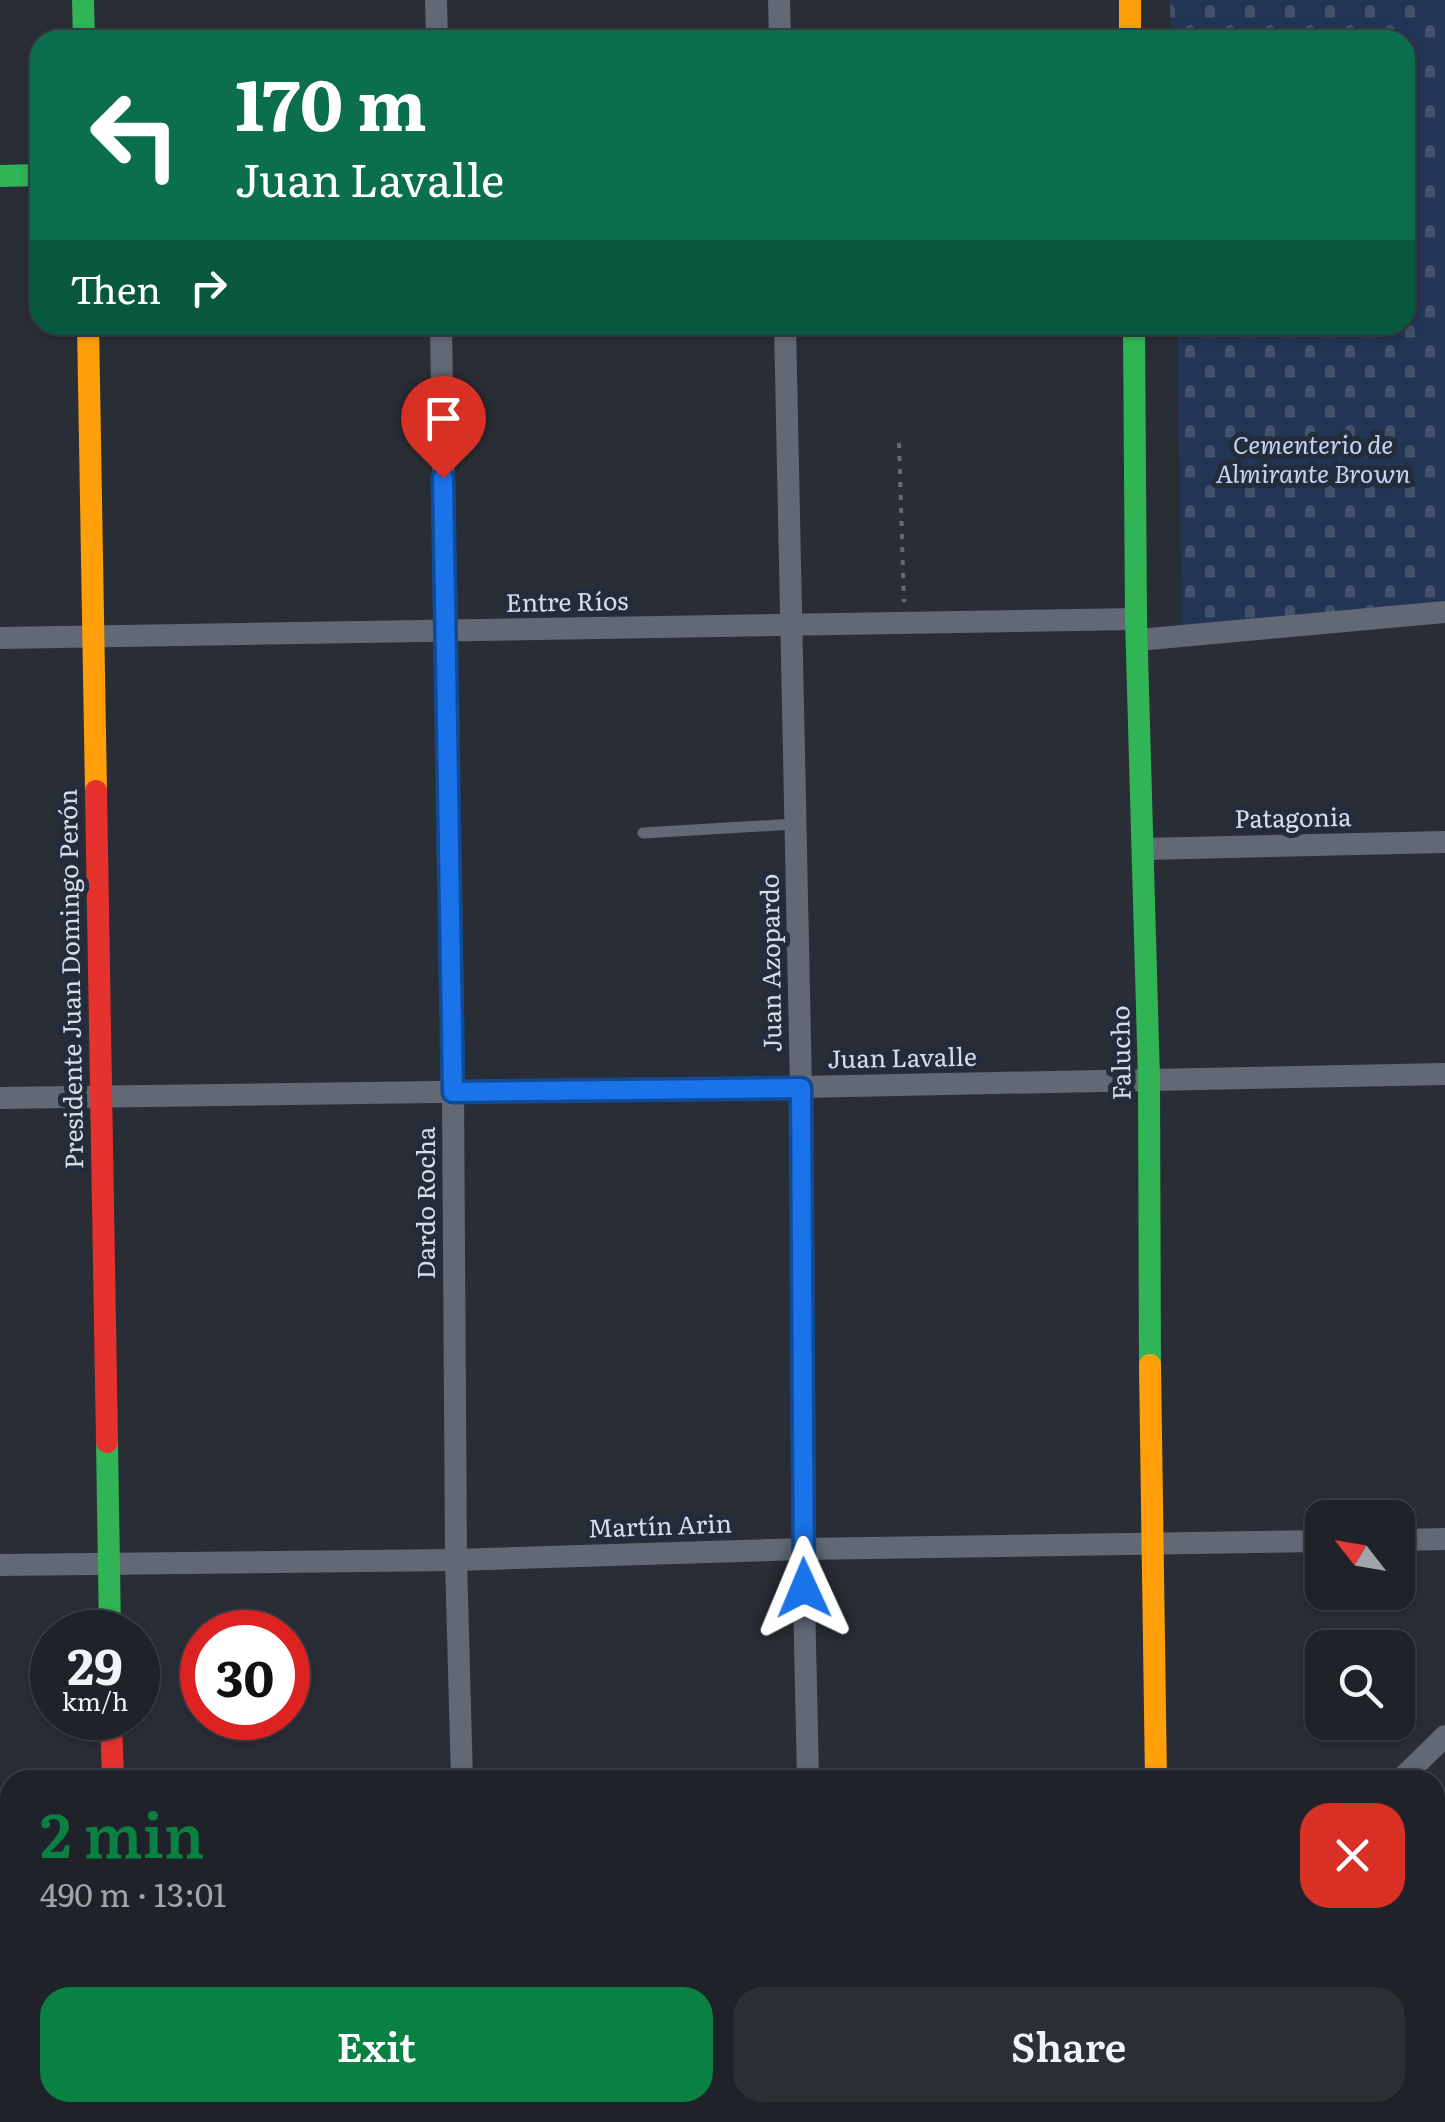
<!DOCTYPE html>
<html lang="en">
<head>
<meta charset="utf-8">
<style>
	:root { --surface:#1f2228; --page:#2c2f34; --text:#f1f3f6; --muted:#a1a4a8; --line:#3c3f45; --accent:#0b8043 }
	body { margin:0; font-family:Literata,serif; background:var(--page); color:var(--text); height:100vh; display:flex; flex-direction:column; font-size:38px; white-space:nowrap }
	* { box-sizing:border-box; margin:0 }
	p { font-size:32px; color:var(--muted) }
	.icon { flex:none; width:55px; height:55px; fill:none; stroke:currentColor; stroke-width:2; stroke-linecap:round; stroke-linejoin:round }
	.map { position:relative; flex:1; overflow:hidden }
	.details { position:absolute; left:0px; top:1770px; width:1445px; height:352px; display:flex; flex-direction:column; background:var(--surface); border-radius:30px 30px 0 0; box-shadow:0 2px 8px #0004,0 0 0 2px var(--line) }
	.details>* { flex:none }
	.guide { position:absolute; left:30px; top:30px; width:1385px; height:305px; border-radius:30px; box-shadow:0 2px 8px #0004,0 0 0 2px var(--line); background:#0b6e4f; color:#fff; overflow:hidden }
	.needle { width:65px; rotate:301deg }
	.fabs { position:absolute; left:1305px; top:1500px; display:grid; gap:20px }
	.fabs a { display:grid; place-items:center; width:110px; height:110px; border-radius:20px; background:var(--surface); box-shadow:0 2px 8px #0004,0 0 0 2px var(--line); font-size:50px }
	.speed { position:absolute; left:30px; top:1610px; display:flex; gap:20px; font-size:50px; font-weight:700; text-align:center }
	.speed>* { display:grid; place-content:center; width:130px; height:130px; border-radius:50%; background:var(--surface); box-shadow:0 2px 8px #0004,0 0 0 2px var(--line); line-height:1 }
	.speed small { font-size:25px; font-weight:400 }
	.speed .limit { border:15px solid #d22; background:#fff; color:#111 }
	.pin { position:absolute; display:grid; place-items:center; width:85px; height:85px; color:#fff; margin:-102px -42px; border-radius:50% 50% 50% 0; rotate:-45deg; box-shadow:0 0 10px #0007 }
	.pin .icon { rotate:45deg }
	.me { position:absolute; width:110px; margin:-55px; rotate:359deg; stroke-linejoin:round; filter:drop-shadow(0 0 8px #0008) }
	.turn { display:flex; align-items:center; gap:35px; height:210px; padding:0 40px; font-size:45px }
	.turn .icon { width:130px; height:130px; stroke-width:2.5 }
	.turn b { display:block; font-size:70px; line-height:85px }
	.then { display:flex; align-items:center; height:95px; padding:0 40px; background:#0003; gap:20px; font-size:38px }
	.round { display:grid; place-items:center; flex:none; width:105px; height:105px; border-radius:30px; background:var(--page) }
	.overview { display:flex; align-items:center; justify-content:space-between; height:170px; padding:0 40px }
	h1 { font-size:60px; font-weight:600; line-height:75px; color:var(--accent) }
	.primary-button { display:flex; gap:20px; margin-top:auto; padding:20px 40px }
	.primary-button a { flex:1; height:115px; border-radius:30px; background:var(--accent); color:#fff; font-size:40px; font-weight:600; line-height:115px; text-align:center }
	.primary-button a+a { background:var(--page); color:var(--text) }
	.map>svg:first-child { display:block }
	.cemetery { fill:url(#cemetery-stones) }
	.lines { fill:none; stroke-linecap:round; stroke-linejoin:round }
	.path { stroke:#656a74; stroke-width:4; stroke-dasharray:5 8; stroke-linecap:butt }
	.lane { stroke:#626975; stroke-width:11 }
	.street { stroke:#626975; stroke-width:22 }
	.fast { stroke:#30b455; stroke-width:22 }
	.slow { stroke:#ff9f0a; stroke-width:22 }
	.jam { stroke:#e5322d; stroke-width:22 }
	.rail { stroke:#626770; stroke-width:6; stroke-dasharray:18 18; stroke-linecap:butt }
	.route-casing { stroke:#114b97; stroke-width:25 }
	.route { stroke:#1a73e8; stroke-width:18 }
	.labels { text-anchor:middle; stroke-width:10; stroke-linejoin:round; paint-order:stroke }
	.park-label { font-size:25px; font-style:italic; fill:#c4d5f4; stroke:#232c3b }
	.street-label { font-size:25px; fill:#d7dde7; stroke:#232c3b }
</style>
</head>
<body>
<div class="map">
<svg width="1445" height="2122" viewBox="0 0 1445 2122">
	<defs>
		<pattern id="cemetery-stones" width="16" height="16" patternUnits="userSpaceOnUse" patternTransform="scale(2.5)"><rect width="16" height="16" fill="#233554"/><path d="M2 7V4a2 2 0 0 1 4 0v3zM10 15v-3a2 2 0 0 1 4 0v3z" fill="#42526d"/></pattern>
	</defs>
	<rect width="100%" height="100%" fill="#292d35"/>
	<polygon class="cemetery" points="1170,0 1445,0 1445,601 1182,632 1177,325 1405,325 1405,40 1171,40"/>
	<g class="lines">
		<g class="path">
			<polyline points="899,443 904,602"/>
			<polyline points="1435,1883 1445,1873"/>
			<polyline points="1191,2122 1200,2112"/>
		</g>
		<polyline class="lane" points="643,833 795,824"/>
		<g class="street">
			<polyline points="436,0 437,40"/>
			<polyline points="779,0 780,40"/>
			<polyline points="441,325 453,1092 456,1560 462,1780"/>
			<polyline points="785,325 801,1087 803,1549 808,1780"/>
			<polyline points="0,638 1136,619"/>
			<polyline points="1138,640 1445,612"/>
			<polyline points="1143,849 1445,842"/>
			<polyline points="0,1098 801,1087 1445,1074"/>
			<polyline points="1398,1540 1445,1539"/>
			<polyline points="0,1565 456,1560 803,1549 1322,1541"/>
			<polyline points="1400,1780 1445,1736"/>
			<polyline points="0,2025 10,2025"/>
			<polyline points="469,2112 469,2122"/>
			<polyline points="814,2112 814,2122"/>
			<polyline points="1052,2122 1061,2112"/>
		</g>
		<g class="fast">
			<polyline points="83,0 84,40"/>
			<polyline points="0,176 40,175"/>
			<polyline points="1134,325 1136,619 1149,1079 1150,1365"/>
			<polyline points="107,1442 110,1632"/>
			<polyline points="119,2112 119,2122"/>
		</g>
		<g class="slow">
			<polyline points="1130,0 1130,40"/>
			<polyline points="88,325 96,791"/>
			<polyline points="1150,1365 1156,1780"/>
			<polyline points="1435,1920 1445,1910"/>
		</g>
		<g class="jam">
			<polyline points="96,791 107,1442"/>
			<polyline points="111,1718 113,1780"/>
			<polyline points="1231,2122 1241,2112"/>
		</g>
		<g class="rail">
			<polyline points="1435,1840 1445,1831"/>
			<polyline points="1130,2122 1140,2112"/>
		</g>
	</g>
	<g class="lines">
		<defs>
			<polyline id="route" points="443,478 453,1092 801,1088 804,1588"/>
		</defs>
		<use href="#route" class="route-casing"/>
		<use href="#route" class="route"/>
	</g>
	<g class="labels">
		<g class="park-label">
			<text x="1313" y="454">Cementerio de<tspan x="1313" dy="29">Almirante Brown</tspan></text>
		</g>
		<g class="street-label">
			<text transform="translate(567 602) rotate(-1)" y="9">Entre Ríos</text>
			<text transform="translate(1293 818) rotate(-1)" y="9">Patagonia</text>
			<text transform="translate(771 963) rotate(-91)" y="9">Juan Azopardo</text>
			<text transform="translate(71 979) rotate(-91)" y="9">Presidente Juan Domingo Perón</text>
			<text transform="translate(1121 1053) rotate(-91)" y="9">Falucho</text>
			<text transform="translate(902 1058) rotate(-1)" y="9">Juan Lavalle</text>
			<text transform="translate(426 1203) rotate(-90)" y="9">Dardo Rocha</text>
			<text transform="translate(660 1526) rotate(-2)" y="9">Martín Arin</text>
		</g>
	</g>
</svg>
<div class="fabs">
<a><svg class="needle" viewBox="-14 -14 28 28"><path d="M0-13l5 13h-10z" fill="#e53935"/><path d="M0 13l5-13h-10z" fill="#a1a4a8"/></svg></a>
<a><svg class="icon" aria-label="search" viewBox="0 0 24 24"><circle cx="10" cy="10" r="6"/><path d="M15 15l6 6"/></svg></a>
</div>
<div class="speed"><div>29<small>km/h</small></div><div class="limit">30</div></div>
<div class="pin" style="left:443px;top:478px;background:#d93025"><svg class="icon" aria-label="arrive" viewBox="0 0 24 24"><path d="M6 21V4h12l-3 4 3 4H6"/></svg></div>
<svg class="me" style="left:804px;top:1588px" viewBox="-20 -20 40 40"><path d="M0-17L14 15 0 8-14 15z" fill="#1a73e8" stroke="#fff" stroke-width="4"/></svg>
<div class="guide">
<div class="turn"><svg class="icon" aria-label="left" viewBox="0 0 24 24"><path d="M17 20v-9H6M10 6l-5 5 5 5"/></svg><div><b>170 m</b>Juan Lavalle</div></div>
<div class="then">Then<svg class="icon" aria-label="right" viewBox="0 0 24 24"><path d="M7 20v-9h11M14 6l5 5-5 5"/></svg></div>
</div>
<section class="details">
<div class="overview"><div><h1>2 min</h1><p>490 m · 13:01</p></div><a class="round" style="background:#d93025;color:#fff"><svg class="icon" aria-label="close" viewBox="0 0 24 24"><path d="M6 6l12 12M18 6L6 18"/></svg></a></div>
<div class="primary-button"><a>Exit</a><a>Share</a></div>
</section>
</div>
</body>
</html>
